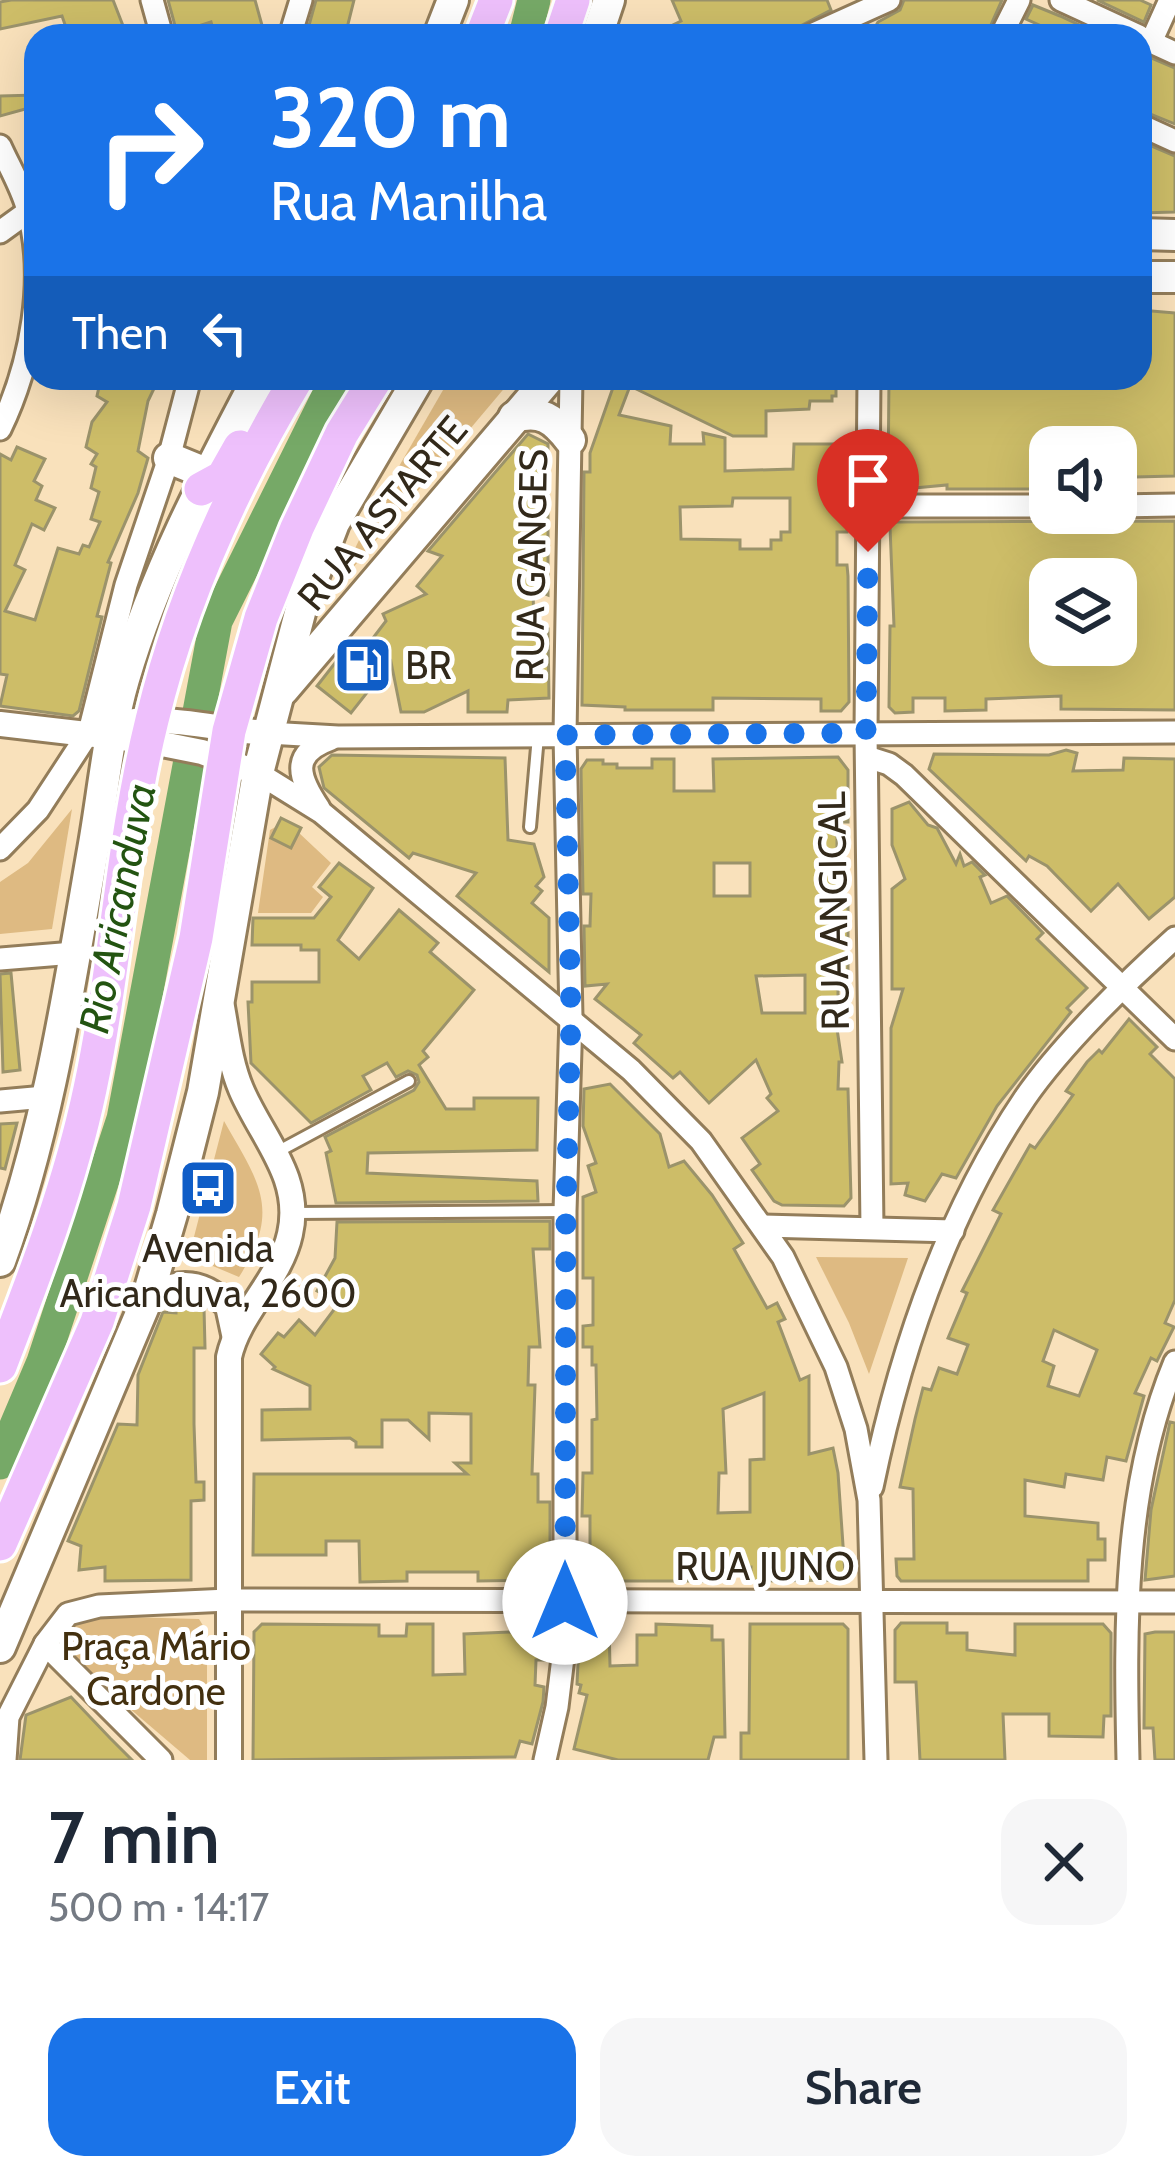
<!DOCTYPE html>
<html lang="en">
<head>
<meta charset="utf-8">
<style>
	:root { --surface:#fff; --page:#f6f6f7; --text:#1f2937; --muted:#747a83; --accent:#1a73e8 }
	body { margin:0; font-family:Cabin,sans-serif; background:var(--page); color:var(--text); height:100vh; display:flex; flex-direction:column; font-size:45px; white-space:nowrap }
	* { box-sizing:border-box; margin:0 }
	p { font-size:39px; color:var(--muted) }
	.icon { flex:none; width:66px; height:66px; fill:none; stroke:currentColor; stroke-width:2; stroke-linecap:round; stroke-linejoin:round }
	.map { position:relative; height:1760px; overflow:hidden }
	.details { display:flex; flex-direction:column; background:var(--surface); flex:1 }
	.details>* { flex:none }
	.guide { position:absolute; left:24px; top:24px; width:1128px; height:366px; border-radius:36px; box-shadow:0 12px 48px #0002; background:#1a73e8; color:#fff; overflow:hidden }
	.fabs { position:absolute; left:1029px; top:426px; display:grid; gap:24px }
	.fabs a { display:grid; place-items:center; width:108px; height:108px; border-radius:24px; background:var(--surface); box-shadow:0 12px 48px #0002; font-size:60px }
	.pin { position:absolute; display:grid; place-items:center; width:102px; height:102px; color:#fff; margin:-123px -51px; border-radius:50% 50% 50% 0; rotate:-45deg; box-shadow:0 0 12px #0007 }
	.pin .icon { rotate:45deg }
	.me { position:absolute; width:132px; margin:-66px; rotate:0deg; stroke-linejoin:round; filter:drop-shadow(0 0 9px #0008) }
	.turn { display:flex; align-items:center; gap:42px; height:252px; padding:0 48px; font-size:54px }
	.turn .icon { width:156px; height:156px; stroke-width:2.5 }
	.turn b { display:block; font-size:84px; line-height:102px }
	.then { display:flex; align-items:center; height:114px; padding:0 48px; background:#0003; gap:24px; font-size:45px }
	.round { display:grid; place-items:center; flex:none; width:126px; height:126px; border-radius:36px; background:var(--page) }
	.head { display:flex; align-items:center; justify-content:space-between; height:204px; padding:0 48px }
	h1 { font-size:72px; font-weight:600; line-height:90px }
	.action { display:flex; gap:24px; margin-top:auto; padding:24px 48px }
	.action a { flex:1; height:138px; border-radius:36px; background:var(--accent); color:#fff; font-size:48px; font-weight:600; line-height:138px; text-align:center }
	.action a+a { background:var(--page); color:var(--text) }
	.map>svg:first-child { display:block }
	.green { fill:#deba82 }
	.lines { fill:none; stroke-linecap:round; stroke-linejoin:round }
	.river { stroke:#76a967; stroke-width:33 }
	.building { fill:#cdbd68; stroke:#9b936b; stroke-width:3; fill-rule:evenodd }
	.service-casing { stroke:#937d5a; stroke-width:16 }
	.minor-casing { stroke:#937d5a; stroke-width:27 }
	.tertiary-casing { stroke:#937d5a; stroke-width:30 }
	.secondary-casing { stroke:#937d5a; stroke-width:36 }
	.trunk-casing { stroke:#fff; stroke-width:39 }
	.service { stroke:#fff; stroke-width:10 }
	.minor { stroke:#fff; stroke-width:21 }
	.tertiary { stroke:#fff; stroke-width:24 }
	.secondary { stroke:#fff; stroke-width:30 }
	.trunk { stroke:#eec0fc; stroke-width:33 }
	.route { stroke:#1a73e8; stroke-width:21; stroke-dasharray:0 37.8 }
	.labels { text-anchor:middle; stroke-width:10; stroke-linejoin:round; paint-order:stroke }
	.street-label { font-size:39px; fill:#32291a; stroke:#fff }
	.poi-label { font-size:39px; fill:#32291a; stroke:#fff; text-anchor:start }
	.park-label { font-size:39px; fill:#43300f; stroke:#fff }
	.water-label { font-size:42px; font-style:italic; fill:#235411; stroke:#fff }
</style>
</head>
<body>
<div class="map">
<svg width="1175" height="1760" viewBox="0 0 1175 1760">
	<rect width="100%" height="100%" fill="#f9e1bb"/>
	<g class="green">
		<polygon points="450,378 513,378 336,588 372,513"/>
		<polygon points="72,809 52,929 0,934 0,882 28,863"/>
		<polygon points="281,824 298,832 331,863 312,887 323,897 311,913 258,913 270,830"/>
		<path d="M 224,1121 C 259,1183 282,1209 239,1277 L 189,1256 Z"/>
		<polygon points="816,1257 908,1258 869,1374 849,1323"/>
		<polygon points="87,1616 199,1619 207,1632 207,1760 190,1760 74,1661 64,1639 68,1629"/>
	</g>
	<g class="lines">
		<g class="river">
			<polyline points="525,36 534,0"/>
			<polyline points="0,1463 43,1362 123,1119 216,621 337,378"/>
		</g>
	</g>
	<g class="building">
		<polygon points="11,0 113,0 127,36 69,36 62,16 0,29 0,2"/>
		<polygon points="168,0 255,0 265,36 215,36 211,22 177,33"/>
		<polygon points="316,0 354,0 345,36 306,36"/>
		<polygon points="672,0 827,0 831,10 781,36 678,36 673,25 681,21"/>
		<polygon points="904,0 1002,0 986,36 933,32 931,36 870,36 878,22 900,10"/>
		<polygon points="1097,0 1140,0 1151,5 1144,22"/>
		<polygon points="1033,5 1060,16 1103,36 1045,36 1048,29 1026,19"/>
		<polygon points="1140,53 1175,68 1175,124 1140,110"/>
		<polygon points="36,95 36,106 0,116 0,96"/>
		<polygon points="1140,141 1175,156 1175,212 1140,213"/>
		<polygon points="1140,310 1175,313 1175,476 1135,477 1135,489 1117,489 1116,447 1050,447 1050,489 947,489 947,485 893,490 888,485 889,378 1140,378"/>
		<polygon points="101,378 159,378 148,401 138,451 148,458 138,493 108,562 111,563 97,616 102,617 79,711 73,716 0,706 7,675 0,674 0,454 11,460 17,447 45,459 34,481 42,486 36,500 55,508 44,530 32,524 15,565 25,570 5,611 35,620 58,548 79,554 83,545 89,547 100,522 91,519 99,492 91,488 96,467 91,464 97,454 86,447 92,422 107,402 97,396"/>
		<path d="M 613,378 L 713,378 L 713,382 L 836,378 L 836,396 L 832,396 L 832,401 L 810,401 L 809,409 L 766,411 L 766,436 L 733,436 L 630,386 L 619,415 L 671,426 L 670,444 L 704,444 L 703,433 L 725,438 L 725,471 L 793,469 L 794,444 L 835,444 L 835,452 L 843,453 L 843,466 L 835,466 L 835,505 L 848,505 L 847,532 L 837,532 L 837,565 L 847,565 L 848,576 L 849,702 L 841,711 L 821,711 L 821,699 L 713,698 L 713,710 L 625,710 L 625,707 L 582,705 L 584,472 L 590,472 L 590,453 L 616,379 ZM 733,498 L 790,498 L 790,532 L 781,532 L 781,540 L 771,540 L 771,549 L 740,549 L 740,540 L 681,539 L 680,507 L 732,506 Z"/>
		<polygon points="528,434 548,444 548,595 533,589 534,630 548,629 549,698 508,700 507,712 468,712 468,691 424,712 401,712 391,662 351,713 317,686 346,649 357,659 386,621 383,614 426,594 417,586 442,556 428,551"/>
		<path d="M 1175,521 L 1175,710 L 1061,709 L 1061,696 L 986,699 L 986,710 L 945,711 L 945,698 L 913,698 L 913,712 L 895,713 L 889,707 L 890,626 L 894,626 L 890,527 L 894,522 ZM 1050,579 L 1116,579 L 1116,645 L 1050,645 Z"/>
		<polygon points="1066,750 1077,753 1073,771 1123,770 1124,758 1175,759 1175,897 1149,919 1118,884 1091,911 1047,866 1029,856 1026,861 929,769 934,754 1049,755"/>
		<polygon points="332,755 505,758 508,840 534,844 544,877 536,886 542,891 532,903 549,918 549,972 457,896 476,873 413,853 409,858 324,788 319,767"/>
		<path d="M 838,757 L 848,770 L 848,822 L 837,822 L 837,852 L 838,896 L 848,896 L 848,975 L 838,975 L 838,1000 L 829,1000 L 829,1029 L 837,1029 L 842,1062 L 839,1062 L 838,1089 L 848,1089 L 851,1198 L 844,1206 L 782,1205 L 774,1201 L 752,1170 L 760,1164 L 742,1138 L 778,1111 L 767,1098 L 771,1094 L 756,1060 L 709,1103 L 680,1072 L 673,1078 L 634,1043 L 641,1035 L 595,999 L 607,984 L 585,986 L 584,926 L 590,926 L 591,894 L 583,894 L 581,769 L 587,760 L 603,760 L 603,764 L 617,764 L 617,768 L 652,768 L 652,759 L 674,759 L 674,791 L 714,791 L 713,759 ZM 714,863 L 750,863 L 750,896 L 714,896 ZM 805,975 L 805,1013 L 762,1013 L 756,976 Z"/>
		<polygon points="909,802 928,825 937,828 956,864 960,854 964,866 972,862 985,875 980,877 991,903 1007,896 1043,933 1037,939 1087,988 1067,1008 1071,1012 997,1106 956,1178 942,1174 925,1201 905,1195 908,1183 891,1184 891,1028 903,989 892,989 892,889 905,879 892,845 892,809"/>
		<polygon points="281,818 301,828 291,848 271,838"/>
		<polygon points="339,863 373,888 338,940 359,959 399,910 438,943 430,952 474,990 423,1051 428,1057 419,1065 446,1109 474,1109 474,1098 538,1098 537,1150 368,1153 367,1173 537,1181 538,1201 336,1203 326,1153 331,1151 325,1137 414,1090 419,1082 417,1075 408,1071 396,1077 387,1063 363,1076 371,1090 311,1123 251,1063 248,1002 252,1002 252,982 319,982 319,950 301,950 301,945 252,945 253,918 314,918 331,897 319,887"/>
		<polygon points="11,973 20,1070 3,1072 0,974"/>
		<path d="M 1129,1019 L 1157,1047 L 1150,1054 L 1175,1079 L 1175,1300 L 1165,1323 L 1174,1327 L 1157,1361 L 1151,1358 L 1135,1393 L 1144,1396 L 1126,1461 L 1107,1457 L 1103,1480 L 1066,1474 L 1064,1487 L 1025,1480 L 1025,1516 L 1098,1523 L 1098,1539 L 1105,1539 L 1105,1560 L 1088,1560 L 1088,1581 L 901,1581 L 897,1576 L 896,1559 L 914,1559 L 913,1489 L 900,1487 L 915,1419 L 923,1388 L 931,1390 L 939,1368 L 957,1374 L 968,1345 L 948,1338 L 967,1293 L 962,1291 L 1001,1214 L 993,1210 L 1030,1145 L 1035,1148 L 1073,1095 L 1066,1091 L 1087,1062 L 1099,1050 L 1102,1053 ZM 1054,1330 L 1097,1350 L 1079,1396 L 1048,1386 L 1054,1366 L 1043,1361 Z"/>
		<path d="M 610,1084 L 660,1134 L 669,1167 L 684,1161 L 712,1195 L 743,1243 L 734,1249 L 767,1308 L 777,1303 L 785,1319 L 778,1322 L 800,1380 L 809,1376 L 809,1454 L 833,1448 L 838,1473 L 845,1574 L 839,1580 L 751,1581 L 751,1567 L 721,1567 L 721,1581 L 585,1581 L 582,1575 L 582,1554 L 590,1554 L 590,1516 L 582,1516 L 583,1473 L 592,1473 L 592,1420 L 597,1419 L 596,1365 L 592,1365 L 592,1347 L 583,1347 L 583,1326 L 593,1325 L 593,1278 L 583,1278 L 583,1197 L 596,1192 L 588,1166 L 596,1163 L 583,1126 L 584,1089 ZM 764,1393 L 764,1459 L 750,1460 L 750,1512 L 718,1513 L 719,1473 L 726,1473 L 723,1409 Z"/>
		<polygon points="17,1123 5,1169 0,1168 0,1124"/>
		<polygon points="550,1221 550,1249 533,1249 540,1347 529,1347 528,1385 535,1385 532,1474 538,1474 538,1502 550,1502 550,1575 545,1580 478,1581 478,1572 407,1572 407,1581 360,1582 359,1541 326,1541 326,1555 253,1555 254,1474 467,1474 455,1463 471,1463 471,1414 429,1413 429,1439 408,1420 382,1420 382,1447 356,1447 356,1442 350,1438 262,1440 262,1410 310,1409 310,1386 273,1369 275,1367 261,1354 278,1333 284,1337 299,1320 315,1335 339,1303 317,1291 335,1258 337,1222"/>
		<polygon points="176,1303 190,1302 204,1308 205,1348 194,1348 194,1424 196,1482 204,1482 204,1500 191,1501 191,1580 105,1581 105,1567 79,1570 81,1546 68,1541 118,1424 137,1425 138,1375 163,1312 176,1313"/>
		<polygon points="1170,1422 1175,1423 1175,1576 1145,1580 1151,1510"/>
		<polygon points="543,1623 549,1634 547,1660 536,1660 535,1685 544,1687 543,1702 532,1744 520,1741 515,1757 253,1760 254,1632 262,1624 379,1625 379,1636 406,1636 407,1624 433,1624 433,1675 465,1674 464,1634 513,1632 513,1625"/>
		<polygon points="901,1623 947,1623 947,1633 967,1633 967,1650 1015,1655 1015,1624 1103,1624 1111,1633 1111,1716 1104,1716 1103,1737 1049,1736 1049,1714 1003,1714 1005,1760 920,1760 916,1682 895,1682 895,1630"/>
		<polygon points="580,1624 609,1625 610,1666 637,1665 637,1635 656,1635 656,1624 712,1626 712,1640 723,1640 725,1737 714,1737 708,1760 618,1760 574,1749 587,1695 579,1693 581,1685 577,1684"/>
		<polygon points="750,1624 843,1624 848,1629 848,1760 741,1760 741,1733 749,1733"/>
		<polygon points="1155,1632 1175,1632 1175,1760 1155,1760 1153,1728 1144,1728 1145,1634"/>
		<polygon points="71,1697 110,1738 132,1760 20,1760 26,1715"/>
	</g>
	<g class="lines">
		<defs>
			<g id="service">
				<polyline points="530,827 538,736"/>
				<polyline points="277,1152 409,1081"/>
				<polyline points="293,1213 565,1211"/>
			</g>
			<g id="minor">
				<polyline points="152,0 162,36"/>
				<polyline points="1061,0 1139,36"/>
				<polyline points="290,36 301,0"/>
				<polyline points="809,36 889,0"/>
				<polyline points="1001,36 1019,0"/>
				<polyline points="1140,37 1151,42 1170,0"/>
				<polyline points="1151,42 1175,53"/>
				<polyline points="1140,125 1175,141"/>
				<path d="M 0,146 C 9,166 21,186 27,207 C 48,277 31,365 0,429"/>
				<polyline points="0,232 29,211"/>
				<polyline points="869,378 866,733 872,1228"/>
				<polyline points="868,506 1050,506"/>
				<polyline points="1116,506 1175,505"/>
				<polyline points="268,733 338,737 1175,732"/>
				<polyline points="867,757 889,764 904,775 1175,1039"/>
				<polyline points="258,773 321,812 631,1070 701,1141 783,1257 836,1367 856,1429 869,1500 876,1760"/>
				<path d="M 319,808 C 299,778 289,754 331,739"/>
				<polyline points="0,849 38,810 89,732 126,585 169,458 190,378"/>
				<polyline points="0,959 74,953"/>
				<polyline points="0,1101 45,1097"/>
				<polyline points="763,1226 953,1231"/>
				<path d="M 872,1487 C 900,1351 946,1215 1025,1098 C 1060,1047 1128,980 1175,938"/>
				<polyline points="45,1644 161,1760"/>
				<polyline points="5,1760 8,1717 45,1644 68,1614 99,1606 228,1600 1175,1602"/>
				<polyline points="545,1760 557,1707 565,1641 565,1211 571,1017 565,735 571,378"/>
				<path d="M 1128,1760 C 1125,1627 1123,1487 1175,1362"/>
			</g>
			<g id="tertiary">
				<polyline points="0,724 147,741 202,752 258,773"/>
				<path d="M 97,729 C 150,709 213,730 268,733"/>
				<path d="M 222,1007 C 227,1034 230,1063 241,1089 C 261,1137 303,1177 290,1234 C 280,1280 239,1312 229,1357 L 229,1760"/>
				<path d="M 147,1299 C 176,1279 202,1280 228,1306 L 234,1334"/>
			</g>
			<g id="secondary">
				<polyline points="439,36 453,0"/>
				<polyline points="597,36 609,0"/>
				<polyline points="1140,234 1175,235"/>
				<polyline points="1140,277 1175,277"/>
				<path d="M 514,417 C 541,410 553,418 570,440"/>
				<polyline points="169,458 208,474"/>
				<polyline points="283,690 549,378"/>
				<path d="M 0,1261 C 48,1130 69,988 93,850 C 103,794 108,734 124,679 C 155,573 207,475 258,378"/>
				<polyline points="0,1647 147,1299 172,1214 203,1092 258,773 301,609 334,523 419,378"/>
			</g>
			<g id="trunk">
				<polyline points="482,36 496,0"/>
				<polyline points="561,36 573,0"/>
				<polyline points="201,489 223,477 240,447"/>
				<path d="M 0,1366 C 35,1275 70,1184 90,1089 C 116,967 122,841 152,720 C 181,600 233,485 297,378"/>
				<polyline points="0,1544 97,1322 134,1206 196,938 229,731 261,618 297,528 342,433 376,378"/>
			</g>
		</defs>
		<use href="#service" class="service-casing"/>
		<use href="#minor" class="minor-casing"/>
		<use href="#tertiary" class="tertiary-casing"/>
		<use href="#secondary" class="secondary-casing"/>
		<use href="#trunk" class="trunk-casing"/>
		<use href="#service" class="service"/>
		<use href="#minor" class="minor"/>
		<use href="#tertiary" class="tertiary"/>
		<use href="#secondary" class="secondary"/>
		<use href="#trunk" class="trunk"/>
	</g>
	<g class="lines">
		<polyline class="route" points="565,1602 566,1211 571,1017 565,735 866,733 868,552"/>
	</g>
	<defs>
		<symbol id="fuel-square" viewBox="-11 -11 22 22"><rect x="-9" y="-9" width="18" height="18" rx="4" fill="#0f5dc7" stroke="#fff"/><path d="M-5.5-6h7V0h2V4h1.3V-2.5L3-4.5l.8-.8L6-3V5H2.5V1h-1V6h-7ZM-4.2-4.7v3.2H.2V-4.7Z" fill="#fff"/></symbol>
		<symbol id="bus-square" viewBox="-11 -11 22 22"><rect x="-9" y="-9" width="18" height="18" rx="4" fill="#0f5dc7" stroke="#fff"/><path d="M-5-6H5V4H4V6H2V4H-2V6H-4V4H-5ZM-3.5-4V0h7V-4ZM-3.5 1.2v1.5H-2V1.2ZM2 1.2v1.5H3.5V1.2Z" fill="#fff"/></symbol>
	</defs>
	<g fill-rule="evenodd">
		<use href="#fuel-square" x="330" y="632" width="66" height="66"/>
		<use href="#bus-square" x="175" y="1155" width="66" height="66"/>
	</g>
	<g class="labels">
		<g class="street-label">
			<text transform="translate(382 513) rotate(-50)" y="14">RUA ASTARTE</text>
			<text transform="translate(531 565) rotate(-89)" y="14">RUA GANGES</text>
			<text transform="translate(833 911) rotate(-91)" y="14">RUA ANGICAL</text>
			<text x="765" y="1580">RUA JUNO</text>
		</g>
		<g class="poi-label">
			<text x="405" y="679">BR</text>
			<text x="208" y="1262" text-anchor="middle">Avenida<tspan x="208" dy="45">Aricanduva, 2600</tspan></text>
		</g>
		<g class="park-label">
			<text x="156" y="1660">Praça Mário<tspan x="156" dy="45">Cardone</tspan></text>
		</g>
		<g class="water-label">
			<text transform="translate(117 908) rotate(-79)" y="15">Rio Aricanduva</text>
		</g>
	</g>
</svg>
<div class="fabs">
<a><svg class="icon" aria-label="sound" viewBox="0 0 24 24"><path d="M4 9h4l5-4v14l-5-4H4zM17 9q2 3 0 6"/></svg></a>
<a><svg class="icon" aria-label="layers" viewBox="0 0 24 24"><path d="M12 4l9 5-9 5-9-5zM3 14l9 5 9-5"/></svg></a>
</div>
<div class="pin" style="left:868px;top:552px;background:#d93025"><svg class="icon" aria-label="arrive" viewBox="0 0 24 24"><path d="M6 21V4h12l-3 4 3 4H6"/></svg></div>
<svg class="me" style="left:565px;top:1602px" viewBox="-20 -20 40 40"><circle r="19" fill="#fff"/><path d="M0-13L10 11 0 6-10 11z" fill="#1a73e8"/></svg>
<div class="guide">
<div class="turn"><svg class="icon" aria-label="right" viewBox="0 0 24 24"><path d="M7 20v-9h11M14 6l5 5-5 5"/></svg><div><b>320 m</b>Rua Manilha</div></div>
<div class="then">Then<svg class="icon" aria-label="left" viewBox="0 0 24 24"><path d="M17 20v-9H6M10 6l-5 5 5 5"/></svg></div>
</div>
</div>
<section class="details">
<div class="head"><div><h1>7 min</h1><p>500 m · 14:17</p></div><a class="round"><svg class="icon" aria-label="close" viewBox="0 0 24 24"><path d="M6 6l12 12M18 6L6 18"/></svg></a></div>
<div class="action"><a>Exit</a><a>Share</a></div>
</section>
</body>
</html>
